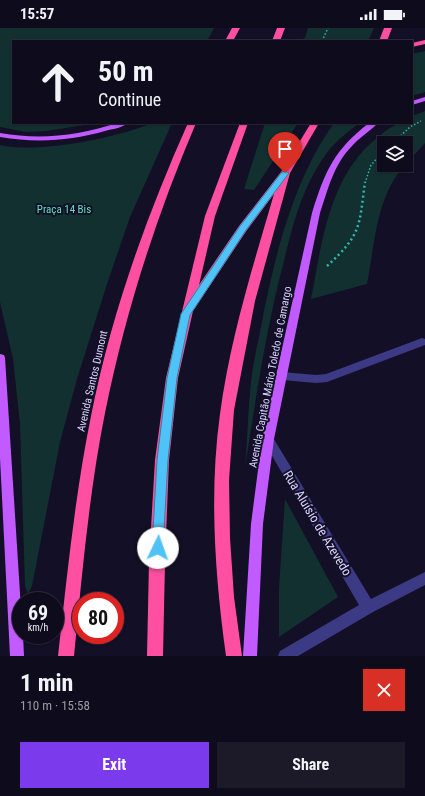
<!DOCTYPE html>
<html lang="en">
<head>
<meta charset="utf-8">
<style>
	:root { --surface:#0e0b1c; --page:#1c1929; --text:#f1f3f6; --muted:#9b9ba3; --line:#2e2b3b; --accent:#7c3aed }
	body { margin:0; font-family:"Roboto Condensed",sans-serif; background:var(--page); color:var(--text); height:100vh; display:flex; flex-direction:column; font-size:15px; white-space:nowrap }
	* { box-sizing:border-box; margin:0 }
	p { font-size:13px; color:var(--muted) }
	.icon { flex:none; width:22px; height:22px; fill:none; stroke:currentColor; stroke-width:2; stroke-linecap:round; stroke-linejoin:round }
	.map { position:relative; height:628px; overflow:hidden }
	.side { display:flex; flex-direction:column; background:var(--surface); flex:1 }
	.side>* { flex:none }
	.top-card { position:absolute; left:12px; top:12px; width:401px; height:84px; border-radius:0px; box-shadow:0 1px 3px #0004,0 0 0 1px var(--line); background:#0e0b1c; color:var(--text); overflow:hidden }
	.controls { position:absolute; left:377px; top:108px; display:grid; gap:8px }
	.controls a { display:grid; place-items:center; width:36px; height:36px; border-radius:0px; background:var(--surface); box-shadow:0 1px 3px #0004,0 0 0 1px var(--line); font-size:20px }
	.speed { position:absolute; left:12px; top:564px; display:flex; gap:8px; font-size:20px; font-weight:700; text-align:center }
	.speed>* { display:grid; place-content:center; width:52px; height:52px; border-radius:50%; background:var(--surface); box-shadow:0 1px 3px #0004,0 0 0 1px var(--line); line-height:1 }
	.speed small { font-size:10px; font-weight:400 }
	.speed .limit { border:6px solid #d22; background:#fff; color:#111 }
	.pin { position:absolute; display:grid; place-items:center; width:34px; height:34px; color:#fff; margin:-41px -17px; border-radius:50% 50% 50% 0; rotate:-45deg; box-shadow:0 0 4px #0007 }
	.pin .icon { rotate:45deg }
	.me { position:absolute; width:44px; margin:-22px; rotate:3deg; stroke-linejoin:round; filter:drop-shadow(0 0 3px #0008) }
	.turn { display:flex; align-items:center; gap:14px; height:84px; padding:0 20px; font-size:18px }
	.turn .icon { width:52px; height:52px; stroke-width:2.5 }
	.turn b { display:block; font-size:28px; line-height:34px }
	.round { display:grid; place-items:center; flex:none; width:42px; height:42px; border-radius:0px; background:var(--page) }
	.overview { display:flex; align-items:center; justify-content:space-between; height:68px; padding:0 20px }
	h1 { font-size:24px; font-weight:700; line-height:30px }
	.button { display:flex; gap:8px; margin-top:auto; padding:8px 20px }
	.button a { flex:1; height:46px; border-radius:0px; background:var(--accent); color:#fff; font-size:16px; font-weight:700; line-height:46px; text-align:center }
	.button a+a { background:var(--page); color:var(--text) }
	.status { display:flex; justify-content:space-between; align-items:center; height:28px; padding:0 20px; background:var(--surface); direction:ltr }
	.status svg { height:11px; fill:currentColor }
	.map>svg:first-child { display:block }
	.green { fill:#12302f }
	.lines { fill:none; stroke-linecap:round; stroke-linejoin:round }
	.path-far1 { stroke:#2fb8b0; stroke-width:1.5; stroke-dasharray:1.5 2; stroke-linecap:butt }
	.path { stroke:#2fb8b0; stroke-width:2.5; stroke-dasharray:2 3; stroke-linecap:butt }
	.minor { fill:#3d3a85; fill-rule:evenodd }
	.major { fill:#c25bff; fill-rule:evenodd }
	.highway { fill:#ff4fa3; fill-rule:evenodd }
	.route { fill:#4fc3f7; stroke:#337fa1 }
	.labels { text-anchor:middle; stroke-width:4; stroke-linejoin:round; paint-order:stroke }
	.park-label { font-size:11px; fill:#5fe0c0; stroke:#130f26 }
	.street-label { font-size:11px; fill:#d9d4ff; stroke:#130f26 }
	.near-street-label { font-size:13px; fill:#d9d4ff; stroke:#130f26 }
</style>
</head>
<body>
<div class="status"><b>15:57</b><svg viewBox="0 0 49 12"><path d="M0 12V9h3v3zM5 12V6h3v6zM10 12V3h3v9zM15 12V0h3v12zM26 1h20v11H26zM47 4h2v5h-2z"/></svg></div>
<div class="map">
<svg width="425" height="628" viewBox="0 0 425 628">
	<rect width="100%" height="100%" fill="#130f26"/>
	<g class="green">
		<polygon points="0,0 214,0 207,13 13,13 13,95 98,95 46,103 26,104 0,99"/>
		<polygon points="308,0 374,0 368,13 299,13 305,10"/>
		<polygon points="425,23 425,64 412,68 412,26"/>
		<path d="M 425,83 L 425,115 L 406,136 L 406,115 L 384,115 L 384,137 L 405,137 C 376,168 375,216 367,256 L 311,271 C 322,214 329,148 377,110 C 390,99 395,95 412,95 L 412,88 Z"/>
		<path d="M 152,95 L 172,95 L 130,189 L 107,256 L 77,351 L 60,414 L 32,558 L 28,566 L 25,558 L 20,396 L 13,331 L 0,274 L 0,117 C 37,126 117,110 152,95 Z"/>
		<polygon points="265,95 298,95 254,162 244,161"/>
		<path d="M 334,95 L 360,95 C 348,103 335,114 326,126 C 303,158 293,195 284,233 C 266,301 256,370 245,439 C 248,406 248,372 253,339 C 256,322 260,305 263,288 C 276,223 295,149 334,95 Z"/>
		<polygon points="285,471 338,569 279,609 279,560"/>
	</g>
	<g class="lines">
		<g class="path-far1">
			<polyline points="322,13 328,0"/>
			<polyline points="393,115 410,99 421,93"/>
			<polyline points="365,155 371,137 384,123"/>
		</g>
		<path class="path" d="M 327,238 C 362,206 359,198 365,154"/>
		<g class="minor">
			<polygon points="422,310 425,311 425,317 327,354 316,355 282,352 278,351 277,348 278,345 282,344 316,347 326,346"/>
			<polygon points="268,406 272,408 371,571 425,544 425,557 373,584 298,628 278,628 280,623 359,577 264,414 262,411 264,408"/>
		</g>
		<g class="major">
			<polygon points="425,69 425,73 412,77 412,73"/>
			<path d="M 117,95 L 128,95 C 122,100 112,101 105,103 C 70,113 36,115 0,109 L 0,105 C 40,112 78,108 117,95 Z"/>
			<path d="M 369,95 L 378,95 C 370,103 360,109 352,118 C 334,136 328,161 320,185 L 274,411 L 263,496 L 257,628 L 243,628 L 251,496 L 262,411 L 312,185 C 325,143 334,122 369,95 Z"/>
			<polygon points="0,326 4,327 5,330 21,581 21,607 23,607 24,628 10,628 0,430"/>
		</g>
		<g class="highway">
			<polygon points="232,0 240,0 233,13 225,13"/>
			<polygon points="277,0 285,0 280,13 272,13"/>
			<polygon points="384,0 392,0 387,13 379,13"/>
			<polygon points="425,12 425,16 412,19 412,15"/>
			<path d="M 188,95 L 196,95 C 156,189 125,285 105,385 C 89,465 82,547 74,628 L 58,628 C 67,548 75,467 91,388 C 111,287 146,189 188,95 Z"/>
			<path d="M 240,95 L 248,95 L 215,188 L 199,257 L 239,198 L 281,144 L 311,95 L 319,95 L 290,145 L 255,273 L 234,382 L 229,452 L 230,510 L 234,569 L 242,628 L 226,628 C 215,548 209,466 220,386 C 230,311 253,238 274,166 L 247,202 L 193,283 L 178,350 L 169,432 L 165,534 L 163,628 L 147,628 L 149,534 L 155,432 L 166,350 L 205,188 Z"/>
		</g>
	</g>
	<polygon class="route" points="285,143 289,145 246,202 190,287 177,350 168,432 163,520 162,524 158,525 153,524 152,520 157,432 167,350 181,286 240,198 282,144"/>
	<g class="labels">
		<g class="park-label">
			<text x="64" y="185">Praça 14 Bis</text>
		</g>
		<g class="street-label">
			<text transform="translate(270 349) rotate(-79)" y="4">Avenida Capitão Mário Toledo de Camargo</text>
			<text transform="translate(92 353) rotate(-77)" y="4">Avenida Santos Dumont</text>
		</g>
		<g class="near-street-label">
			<text transform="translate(318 495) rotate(59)" y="5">Rua Aluísio de Azevedo</text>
		</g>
	</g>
</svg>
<div class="controls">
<a><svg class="icon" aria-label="layers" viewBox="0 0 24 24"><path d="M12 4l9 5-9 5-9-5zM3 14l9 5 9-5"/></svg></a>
</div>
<div class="speed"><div>69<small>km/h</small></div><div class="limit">80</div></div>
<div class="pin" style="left:285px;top:145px;background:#d93025"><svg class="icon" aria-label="arrive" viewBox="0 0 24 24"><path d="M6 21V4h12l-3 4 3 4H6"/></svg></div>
<svg class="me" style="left:158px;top:520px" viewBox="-20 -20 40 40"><circle r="19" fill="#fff"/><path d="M0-13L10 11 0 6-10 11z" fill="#4fc3f7"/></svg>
<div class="top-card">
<div class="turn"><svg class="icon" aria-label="ahead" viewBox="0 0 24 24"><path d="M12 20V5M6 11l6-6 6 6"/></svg><div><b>50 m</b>Continue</div></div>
</div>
</div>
<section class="side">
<div class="overview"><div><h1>1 min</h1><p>110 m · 15:58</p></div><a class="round" style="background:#d93025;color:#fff"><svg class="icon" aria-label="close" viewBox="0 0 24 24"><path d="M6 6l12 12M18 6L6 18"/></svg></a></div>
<div class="button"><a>Exit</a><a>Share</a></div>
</section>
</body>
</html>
